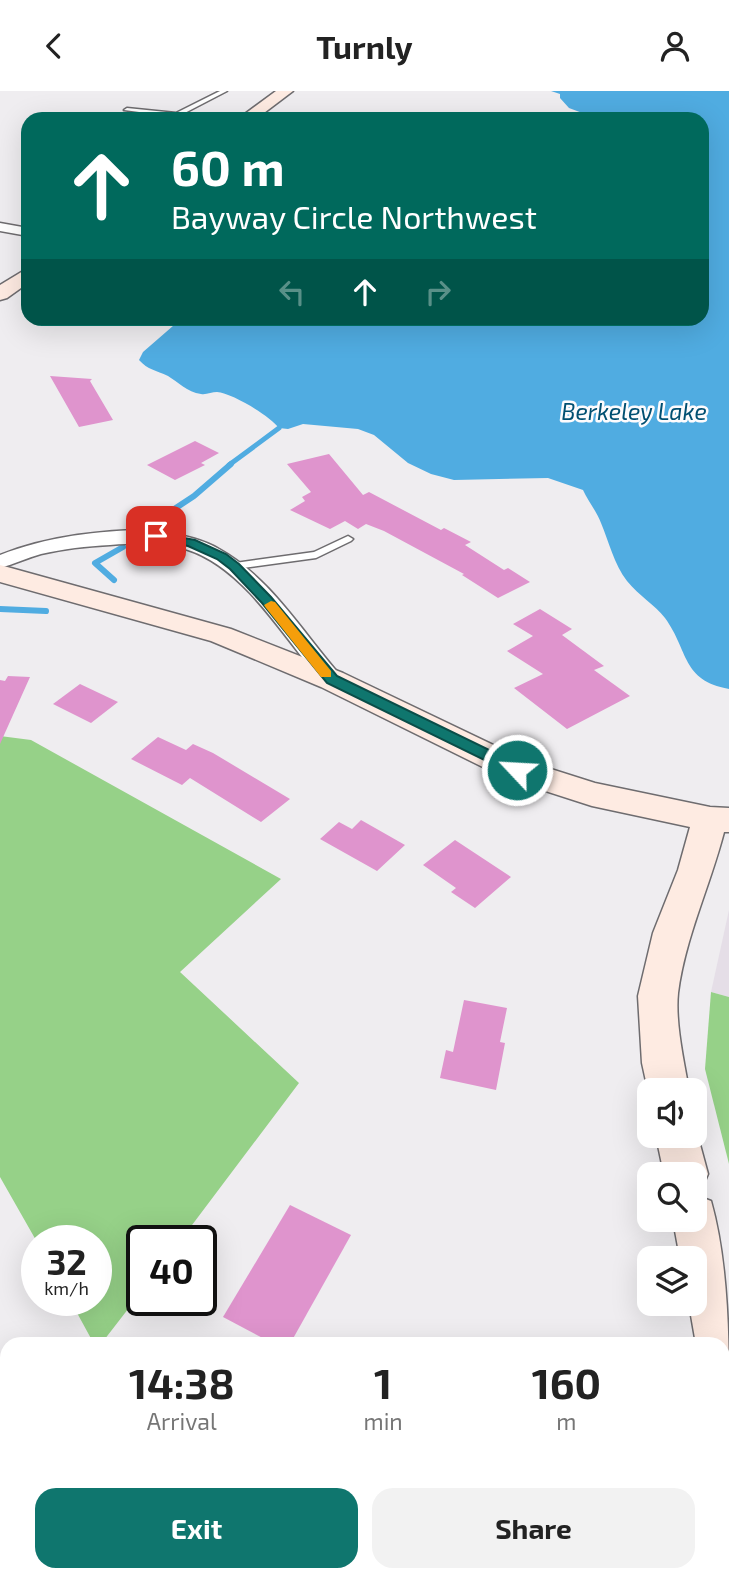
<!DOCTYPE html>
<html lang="en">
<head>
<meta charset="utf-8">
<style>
	:root { --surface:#fff; --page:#f2f2f2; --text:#222; --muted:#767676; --accent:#0f766e }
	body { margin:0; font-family:"Exo 2",sans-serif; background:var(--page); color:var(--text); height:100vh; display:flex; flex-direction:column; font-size:26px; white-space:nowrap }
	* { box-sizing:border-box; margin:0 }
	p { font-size:23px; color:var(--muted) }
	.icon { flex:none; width:38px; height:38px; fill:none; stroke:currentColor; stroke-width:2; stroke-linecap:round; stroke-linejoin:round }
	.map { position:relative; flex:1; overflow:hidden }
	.sheet { position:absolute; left:0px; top:1246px; width:730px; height:245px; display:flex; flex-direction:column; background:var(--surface); border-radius:21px 21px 0 0; box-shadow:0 7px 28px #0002 }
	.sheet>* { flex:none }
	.banner { position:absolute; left:21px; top:21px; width:688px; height:214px; border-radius:21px; box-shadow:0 7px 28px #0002; background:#00695c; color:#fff; overflow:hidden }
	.buttons { position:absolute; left:637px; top:987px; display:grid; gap:14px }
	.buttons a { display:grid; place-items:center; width:70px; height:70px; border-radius:14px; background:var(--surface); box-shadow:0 7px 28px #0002; font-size:35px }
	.speed { position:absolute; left:21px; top:1134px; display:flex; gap:14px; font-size:35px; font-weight:700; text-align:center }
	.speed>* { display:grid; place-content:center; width:91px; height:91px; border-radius:50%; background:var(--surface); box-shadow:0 7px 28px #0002; line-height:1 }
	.speed small { font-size:18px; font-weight:400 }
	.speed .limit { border:4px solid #111; border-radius:10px; background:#fff; color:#111 }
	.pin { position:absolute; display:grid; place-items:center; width:60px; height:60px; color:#fff; margin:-30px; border-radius:14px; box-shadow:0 4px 10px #0006 }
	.me { position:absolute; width:77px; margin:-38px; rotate:295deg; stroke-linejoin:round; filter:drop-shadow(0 0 5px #0008) }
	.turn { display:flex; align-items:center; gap:24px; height:147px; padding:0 35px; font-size:32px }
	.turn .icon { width:91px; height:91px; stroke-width:2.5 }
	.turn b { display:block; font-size:49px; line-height:60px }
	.lanes { display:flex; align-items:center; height:66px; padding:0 35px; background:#0003; justify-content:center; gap:35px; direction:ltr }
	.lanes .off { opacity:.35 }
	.eta { display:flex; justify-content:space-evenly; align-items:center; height:119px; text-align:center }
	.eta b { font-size:42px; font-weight:700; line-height:49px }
	.action { display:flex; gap:14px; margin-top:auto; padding:14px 35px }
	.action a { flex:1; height:80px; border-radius:21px; background:var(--accent); color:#fff; font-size:28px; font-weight:700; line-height:80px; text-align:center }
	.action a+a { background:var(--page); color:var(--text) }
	header { display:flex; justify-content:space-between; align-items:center; height:91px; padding:0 35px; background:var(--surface); font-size:32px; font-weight:700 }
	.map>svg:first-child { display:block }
	.built { fill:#e5dee7 }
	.forest { fill:#96d188 }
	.water { fill:#50ace1 }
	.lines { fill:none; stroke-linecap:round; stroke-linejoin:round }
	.stream-far1 { stroke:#50ace1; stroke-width:5 }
	.stream { stroke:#50ace1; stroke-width:6 }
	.building { fill:#df94cd }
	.lane-casing { stroke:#6e6c6f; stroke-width:3 }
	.street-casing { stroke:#6e6c6f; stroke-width:3 }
	.secondary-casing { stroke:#6e6c6f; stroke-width:3 }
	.lane { fill:#fff; fill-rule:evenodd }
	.street { fill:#fff; fill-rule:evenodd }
	.secondary { fill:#feebe2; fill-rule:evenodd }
	.route { fill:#0f766e; stroke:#0a4d48; stroke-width:2 }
	.slow { fill:#f59e0b }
	.labels { text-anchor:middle; stroke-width:5; stroke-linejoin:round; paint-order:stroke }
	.far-water-label { font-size:23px; font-style:italic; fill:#004f72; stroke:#fdfbfd }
</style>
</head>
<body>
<header><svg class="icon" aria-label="back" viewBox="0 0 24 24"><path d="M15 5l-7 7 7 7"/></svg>Turnly<svg class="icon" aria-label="person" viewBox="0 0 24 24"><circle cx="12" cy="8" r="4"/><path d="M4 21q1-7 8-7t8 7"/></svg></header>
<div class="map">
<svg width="729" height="1491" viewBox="0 0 729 1491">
	<rect width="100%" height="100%" fill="#efedf0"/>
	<polygon class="built" points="729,819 729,906 711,901"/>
	<g class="forest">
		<polygon points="0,645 31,649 281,788 180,881 299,992 180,1150 142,1150 142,1200 101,1253 94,1253 70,1209 96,1209 96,1150 37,1151 0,1086"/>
		<polygon points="711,901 729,906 729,1073 705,978"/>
	</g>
	<path class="water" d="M 551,0 L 729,0 L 729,598 C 681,589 689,560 665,527 C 655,514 639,505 627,490 C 614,473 609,451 601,432 C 597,421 588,410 583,399 L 548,387 L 454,389 L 431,383 L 408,372 L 374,344 L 358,338 L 303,333 L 288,338 L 279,337 C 270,325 232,302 217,301 C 212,301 206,304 201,303 C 187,301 178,291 168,285 C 156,279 148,279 139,269 L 143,261 L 181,228 L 702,228 L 702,28 L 578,28 L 585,23 L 569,17 L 560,7 L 560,3 Z"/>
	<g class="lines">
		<polyline class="stream-far1" points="229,374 279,337"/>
		<g class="stream">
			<polyline points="147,436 194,405 231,373"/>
			<polyline points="114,489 95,472 123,456"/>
			<polyline points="0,518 46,520"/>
		</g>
	</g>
	<g class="building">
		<polygon points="50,285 92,288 90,290 113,329 79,336"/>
		<polygon points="195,350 219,362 201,372 205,374 175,389 147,374"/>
		<polygon points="329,363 363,404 369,401 441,439 444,437 471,451 465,454 504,479 508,477 530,491 498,507 462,484 464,483 384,440 366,433 358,438 345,430 330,438 290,419 305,410 302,406 311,401 287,373"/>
		<polygon points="540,518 572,538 562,544 604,575 594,579 630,605 567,638 514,597 543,583 507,560 533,545 513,533"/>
		<polygon points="8,585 30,586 0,653 0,589 5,590"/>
		<polygon points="80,593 118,611 91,632 53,613"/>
		<polygon points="158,646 186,659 193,653 213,662 290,708 261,731 190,687 182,694 131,668"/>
		<polygon points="361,729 405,754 377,780 320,748 339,731 352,738"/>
		<polygon points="455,749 511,786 475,817 451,801 456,797 423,774"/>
		<polygon points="464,909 507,917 500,951 505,952 496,999 440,987 446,959 453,961"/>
		<polygon points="290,1114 351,1144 290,1253 274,1253 223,1226"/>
	</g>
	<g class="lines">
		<defs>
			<g id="lane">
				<polygon points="220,0 227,0 177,26 124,19 127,17 176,22"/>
				<polygon points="348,445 353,448 351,450 316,467 235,478 230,475 235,472 314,461"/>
			</g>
			<g id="street">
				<polygon points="0,132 28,137 28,145 0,140"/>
				<path d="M 157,439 C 179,444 200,447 219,458 C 270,486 303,542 340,584 L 343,589 L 340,594 L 324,594 C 299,564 277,531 250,502 C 205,455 173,449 110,454 C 87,455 63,458 41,463 C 27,467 14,473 0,477 L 0,464 C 47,445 107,438 157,439 Z"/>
			</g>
			<g id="secondary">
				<polygon points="276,0 293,0 256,28 238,28"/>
				<polygon points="28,177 28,192 7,207 0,209 0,194"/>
				<path d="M 0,474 L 231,538 L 343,582 L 529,671 L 595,692 L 710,716 L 729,717 L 729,741 L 724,741 C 710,795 685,847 678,902 C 675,931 684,971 689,999 L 649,999 L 649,1004 L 642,972 L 638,905 L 653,842 L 678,779 L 690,736 L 592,715 L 505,687 L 321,596 L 211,550 L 0,491 Z"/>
				<polygon points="695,1035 708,1083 702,1097 695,1100 695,1083 664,1083 656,1045 695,1045"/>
				<path d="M 695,1104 L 711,1110 C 729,1174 729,1252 729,1320 L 723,1317 L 723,1253 L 696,1253 L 689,1213 L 695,1213 L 695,1167 L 680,1167 L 673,1129 L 695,1129 Z"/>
			</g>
		</defs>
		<use href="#lane" class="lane-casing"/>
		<use href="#street" class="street-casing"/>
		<use href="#secondary" class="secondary-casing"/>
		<use href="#lane" class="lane"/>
		<use href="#street" class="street"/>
		<use href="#secondary" class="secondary"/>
	</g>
	<polygon class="route" points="156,442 195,449 226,463 239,473 271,506 337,585 522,675 524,679 522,682 511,682 327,592 262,512 230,478 217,468 188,455 152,448 150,445"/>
	<polygon class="slow" points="271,510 275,511 331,580 331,586 321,586 266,517 264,514"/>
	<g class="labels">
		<g class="far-water-label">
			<text x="634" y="329">Berkeley Lake</text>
		</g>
	</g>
</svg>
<div class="buttons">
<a><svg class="icon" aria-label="sound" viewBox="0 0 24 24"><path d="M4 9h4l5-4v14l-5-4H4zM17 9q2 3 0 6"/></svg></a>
<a><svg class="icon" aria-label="search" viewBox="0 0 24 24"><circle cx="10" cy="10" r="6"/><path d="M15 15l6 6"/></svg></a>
<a><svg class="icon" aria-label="layers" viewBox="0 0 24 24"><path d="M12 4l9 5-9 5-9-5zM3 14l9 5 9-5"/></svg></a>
</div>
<div class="speed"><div>32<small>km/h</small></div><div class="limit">40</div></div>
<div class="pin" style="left:156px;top:445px;background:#d93025"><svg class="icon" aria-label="arrive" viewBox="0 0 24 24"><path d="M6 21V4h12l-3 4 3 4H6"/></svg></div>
<svg class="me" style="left:517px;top:679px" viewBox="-20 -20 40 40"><circle r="17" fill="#0f766e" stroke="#fff" stroke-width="3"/><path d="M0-11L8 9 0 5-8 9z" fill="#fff"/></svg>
<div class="banner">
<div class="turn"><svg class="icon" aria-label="ahead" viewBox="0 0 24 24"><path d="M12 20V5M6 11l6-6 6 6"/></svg><div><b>60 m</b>Bayway Circle Northwest</div></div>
<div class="lanes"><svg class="icon off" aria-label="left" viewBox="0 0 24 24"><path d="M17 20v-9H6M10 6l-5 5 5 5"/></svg><svg class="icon" aria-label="ahead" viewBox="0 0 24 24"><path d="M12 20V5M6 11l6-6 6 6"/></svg><svg class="icon off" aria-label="right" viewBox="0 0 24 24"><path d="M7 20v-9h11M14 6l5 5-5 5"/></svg></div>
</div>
<section class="sheet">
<div class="eta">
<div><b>14:38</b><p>Arrival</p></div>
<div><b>1</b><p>min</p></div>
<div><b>160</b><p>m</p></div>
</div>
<div class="action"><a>Exit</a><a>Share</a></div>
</section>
</div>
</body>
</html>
